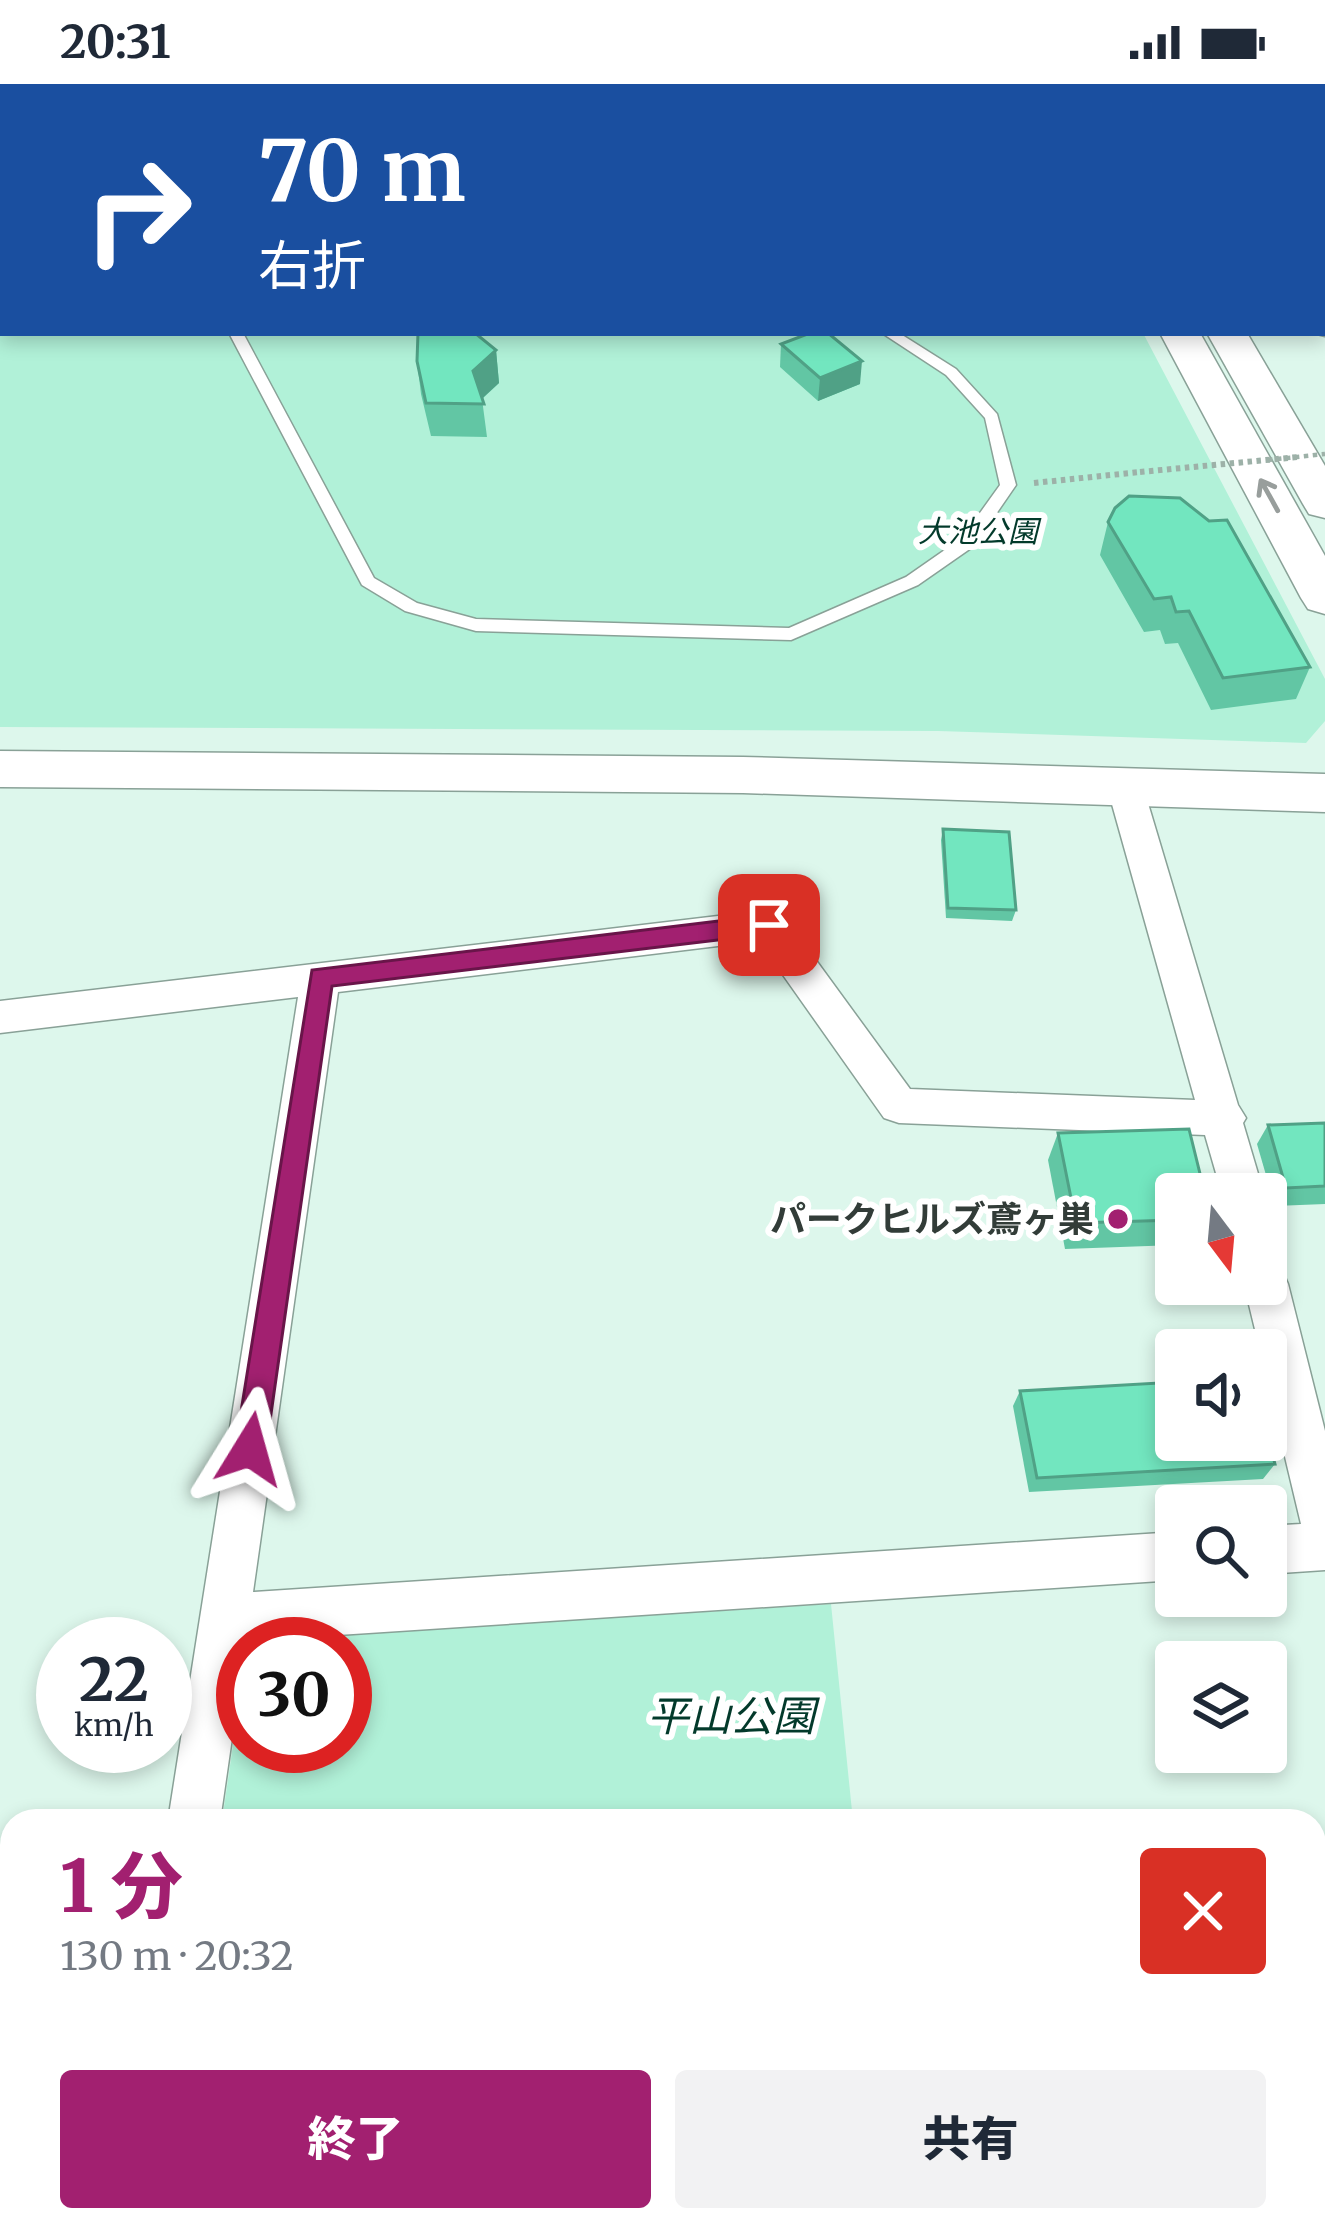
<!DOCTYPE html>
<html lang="ja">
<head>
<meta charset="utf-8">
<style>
	:root { --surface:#fff; --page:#f2f2f3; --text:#1f2937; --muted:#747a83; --accent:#a22070 }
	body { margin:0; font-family:Merriweather,"Noto Sans JP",serif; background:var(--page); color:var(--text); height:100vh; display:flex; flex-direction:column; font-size:45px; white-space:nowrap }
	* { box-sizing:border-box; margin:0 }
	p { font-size:39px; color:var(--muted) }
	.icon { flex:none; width:66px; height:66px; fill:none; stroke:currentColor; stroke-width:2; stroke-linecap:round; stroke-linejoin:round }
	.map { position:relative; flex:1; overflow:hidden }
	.side { position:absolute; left:0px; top:1725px; width:1326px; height:423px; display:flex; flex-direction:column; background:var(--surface); border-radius:36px 36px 0 0; box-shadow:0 6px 18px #0003 }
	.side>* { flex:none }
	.top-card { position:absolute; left:0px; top:0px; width:1326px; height:252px; box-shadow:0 6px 18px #0003; background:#1a4fa0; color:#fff; overflow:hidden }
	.needle { width:78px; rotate:164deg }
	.controls { position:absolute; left:1155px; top:1089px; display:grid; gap:24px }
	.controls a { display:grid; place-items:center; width:132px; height:132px; border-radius:12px; background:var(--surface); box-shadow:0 6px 18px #0003; font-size:60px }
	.speed { position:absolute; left:36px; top:1533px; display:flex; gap:24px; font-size:60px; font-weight:700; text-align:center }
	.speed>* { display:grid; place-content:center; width:156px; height:156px; border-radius:50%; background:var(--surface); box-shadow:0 6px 18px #0003; line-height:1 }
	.speed small { font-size:30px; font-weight:400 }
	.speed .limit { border:18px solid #d22; background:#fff; color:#111 }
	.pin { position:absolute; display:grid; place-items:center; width:102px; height:102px; color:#fff; margin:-51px; border-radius:24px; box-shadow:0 6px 18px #0006 }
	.me { position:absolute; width:132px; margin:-66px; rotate:8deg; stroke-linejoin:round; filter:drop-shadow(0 0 9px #0008) }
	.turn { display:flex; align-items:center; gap:42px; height:252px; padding:0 60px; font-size:54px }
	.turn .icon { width:156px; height:156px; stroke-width:2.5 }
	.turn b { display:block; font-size:84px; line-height:102px }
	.round { display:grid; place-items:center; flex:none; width:126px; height:126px; border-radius:12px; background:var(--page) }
	.head { display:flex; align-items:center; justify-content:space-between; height:204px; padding:0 60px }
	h1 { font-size:72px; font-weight:800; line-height:90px; color:var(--accent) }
	.cta { display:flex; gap:24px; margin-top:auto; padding:24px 60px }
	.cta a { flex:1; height:138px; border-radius:12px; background:var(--accent); color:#fff; font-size:48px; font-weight:800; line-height:138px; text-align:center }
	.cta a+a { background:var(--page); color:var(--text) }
	.status { display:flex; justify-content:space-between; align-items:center; height:84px; padding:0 60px; background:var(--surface); direction:ltr }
	.status svg { height:33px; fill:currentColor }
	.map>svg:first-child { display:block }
	.green { fill:#b1f1d8 }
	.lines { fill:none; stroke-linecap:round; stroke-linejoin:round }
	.lane-casing { stroke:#89a197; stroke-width:3 }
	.street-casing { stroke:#89a197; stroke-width:3 }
	.secondary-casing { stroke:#89a197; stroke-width:3 }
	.path-far1 { stroke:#9db1a8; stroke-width:4.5; stroke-dasharray:4.5 4.5; stroke-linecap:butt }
	.path { stroke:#9db1a8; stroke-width:6; stroke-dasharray:4.5 4.5; stroke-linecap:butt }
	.lane { fill:#fff; fill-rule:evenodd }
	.street { fill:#fff; fill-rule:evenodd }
	.secondary { fill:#fff; fill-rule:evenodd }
	.path-bridge-far1 { stroke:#9db1a8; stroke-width:4.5; stroke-dasharray:4.5 4.5; stroke-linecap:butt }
	.path-bridge { stroke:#9db1a8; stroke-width:6; stroke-dasharray:4.5 4.5; stroke-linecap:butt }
	.wall { fill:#62c6a4 }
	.shaded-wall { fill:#50a186 }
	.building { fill:#72e6bf; stroke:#50a186; stroke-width:3 }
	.oneway { stroke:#989e9c }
	.route { fill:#a22070; stroke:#691549; stroke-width:3 }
	.poi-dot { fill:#a22070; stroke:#fff; stroke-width:4.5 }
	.labels { text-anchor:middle; stroke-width:12; stroke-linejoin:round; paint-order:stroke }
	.far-park-label { font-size:30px; font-style:italic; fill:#033a2b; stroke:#fff }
	.poi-label { font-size:36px; font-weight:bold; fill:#323c38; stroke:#fff; text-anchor:end }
	.near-park-label { font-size:42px; font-style:italic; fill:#033a2b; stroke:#fff }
</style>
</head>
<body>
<div class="status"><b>20:31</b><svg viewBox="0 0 49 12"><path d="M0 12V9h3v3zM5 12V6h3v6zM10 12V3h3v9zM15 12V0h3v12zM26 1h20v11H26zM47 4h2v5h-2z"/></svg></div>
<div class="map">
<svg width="1325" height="2147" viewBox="0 0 1325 2147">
	<rect width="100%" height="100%" fill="#ddf7ec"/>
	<g class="green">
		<polygon points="0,0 1015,0 3,3 3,249 1143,249 1325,595 1325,637 1306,659 938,647 0,643"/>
		<polygon points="831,1520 853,1737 222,1737 243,1592 243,1662 345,1662 345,1560 269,1560 276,1555"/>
	</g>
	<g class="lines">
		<defs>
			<g id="lane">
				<polygon points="680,0 696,0 698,3 682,3"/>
				<polygon points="3,168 3,176 0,177 0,169"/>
				<polygon points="229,249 243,249 374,494 417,519 476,535 789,544 906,493 962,454 1000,401 985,334 946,291 882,249 899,249 956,285 997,330 1016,401 974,462 918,501 791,556 476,547 405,527 362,501"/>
			</g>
			<g id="street">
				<polygon points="1323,234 1325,252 1313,249 1323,249"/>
				<polygon points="1126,693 1139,697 1144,706 1238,1021 1246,1034 1243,1039 1264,1110 1222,1110 1205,1051 899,1039 884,1034 759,857 338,908 253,1508 1176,1448 1176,1496 246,1557 220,1737 168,1737 298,913 0,949 0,917 769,826 783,831 910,1005 1195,1016 1108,706 1113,697"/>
				<polygon points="1266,1180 1282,1186 1288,1200 1325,1347 1325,1486 1266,1490 1266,1442 1301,1440 1266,1293 1266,1266 1260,1266 1244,1200 1266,1200"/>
				<rect x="0" y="1764" width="12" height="54"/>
				<polygon points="1325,1924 1325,1980 1314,1981 1314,1925"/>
				<polygon points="105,2136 165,2136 163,2147 103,2147"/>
			</g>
			<g id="secondary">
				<polygon points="1063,0 1099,0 1101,3 1065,3"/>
				<polygon points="1160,249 1200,249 1325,472 1325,530 1308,525 1301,514"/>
				<polygon points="1207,249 1247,249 1325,382 1325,434 1309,430 1303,420"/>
				<polygon points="0,667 743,673 1325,690 1325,728 743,709 0,703"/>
			</g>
		</defs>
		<use href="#lane" class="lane-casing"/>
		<use href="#street" class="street-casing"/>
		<use href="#secondary" class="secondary-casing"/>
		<polyline class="path-far1" points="335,0 340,3"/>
		<polyline class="path" points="1034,399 1140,388"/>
		<use href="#lane" class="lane"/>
		<use href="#street" class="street"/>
		<use href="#secondary" class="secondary"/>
		<polyline class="path-bridge-far1" points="1268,376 1325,370"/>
		<polyline class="path-bridge" points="1140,388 1298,373"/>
	</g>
	<g class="wall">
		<polygon points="781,260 860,300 818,317 780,283"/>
		<polygon points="496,266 499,299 482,315 487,353 431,352 421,310 417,277"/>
		<polygon points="1108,438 1310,583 1296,615 1211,626 1178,559 1165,560 1160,546 1144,548 1100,471"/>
		<polygon points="943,745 1016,826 1012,837 946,834 941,756"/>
		<polygon points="1325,1039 1325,1120 1275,1122 1257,1060 1268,1041"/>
		<polygon points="1058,1049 1176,1110 1176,1161 1065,1165 1048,1076"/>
		<polygon points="1020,1307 1275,1380 1263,1395 1029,1408 1013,1322"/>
	</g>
	<g class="shaded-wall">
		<polygon points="496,266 499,299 476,320 473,287"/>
		<polygon points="862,277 860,300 818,317 820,294"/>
	</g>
	<g class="building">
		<polygon points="418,249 475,249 496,266 473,287 484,320 426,319 417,277"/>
		<polygon points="810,249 828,249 862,277 820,294 781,260"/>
		<polygon points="1129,412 1180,414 1209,437 1227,436 1310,583 1223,594 1189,527 1176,528 1171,513 1154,515 1108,438 1115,424"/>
		<polygon points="943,745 1009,748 1016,826 948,824"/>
		<polygon points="1325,1039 1325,1102 1286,1104 1268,1041"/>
		<polygon points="1189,1045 1205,1110 1176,1110 1176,1136 1076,1139 1058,1049"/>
		<polygon points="1176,1298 1176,1356 1266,1356 1266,1346 1275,1380 1037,1394 1020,1307"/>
	</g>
	<defs><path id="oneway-shaft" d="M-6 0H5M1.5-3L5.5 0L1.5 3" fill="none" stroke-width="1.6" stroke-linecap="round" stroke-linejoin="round" transform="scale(3)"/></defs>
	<use class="oneway" href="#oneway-shaft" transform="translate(1269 411) rotate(-119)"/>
	<polygon class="route" points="769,831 782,841 769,850 332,902 266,1365 261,1375 250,1379 240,1375 235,1365 312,886"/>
	<circle class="poi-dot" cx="1118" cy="1135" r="12"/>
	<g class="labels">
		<g class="far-park-label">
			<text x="978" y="458">大池公園</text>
		</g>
		<g class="poi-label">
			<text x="1094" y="1148">パークヒルズ鳶ヶ巣</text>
		</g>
		<g class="near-park-label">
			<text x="731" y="1647">平山公園</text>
		</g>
	</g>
</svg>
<div class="controls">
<a><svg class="needle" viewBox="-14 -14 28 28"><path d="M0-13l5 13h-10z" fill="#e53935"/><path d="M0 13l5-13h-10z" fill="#747a83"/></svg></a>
<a><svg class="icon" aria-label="sound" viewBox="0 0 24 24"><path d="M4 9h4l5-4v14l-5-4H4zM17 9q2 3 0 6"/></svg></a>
<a><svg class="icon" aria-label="search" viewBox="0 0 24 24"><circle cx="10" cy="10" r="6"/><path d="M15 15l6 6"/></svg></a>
<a><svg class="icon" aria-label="layers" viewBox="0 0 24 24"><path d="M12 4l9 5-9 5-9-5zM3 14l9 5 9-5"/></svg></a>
</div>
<div class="speed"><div>22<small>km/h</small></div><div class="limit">30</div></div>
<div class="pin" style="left:769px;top:841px;background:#d93025"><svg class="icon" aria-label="arrive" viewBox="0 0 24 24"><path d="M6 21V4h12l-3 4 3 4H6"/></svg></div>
<svg class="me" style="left:250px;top:1365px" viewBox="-20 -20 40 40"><path d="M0-17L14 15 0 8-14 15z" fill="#a22070" stroke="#fff" stroke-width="4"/></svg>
<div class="top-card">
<div class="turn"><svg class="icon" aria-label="right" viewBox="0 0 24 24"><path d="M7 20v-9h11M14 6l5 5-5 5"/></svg><div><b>70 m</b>右折</div></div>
</div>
<section class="side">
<div class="head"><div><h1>1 分</h1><p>130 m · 20:32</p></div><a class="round" style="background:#d93025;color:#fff"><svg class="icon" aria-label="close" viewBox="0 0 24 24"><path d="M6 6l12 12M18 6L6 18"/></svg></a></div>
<div class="cta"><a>終了</a><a>共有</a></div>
</section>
</div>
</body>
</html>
